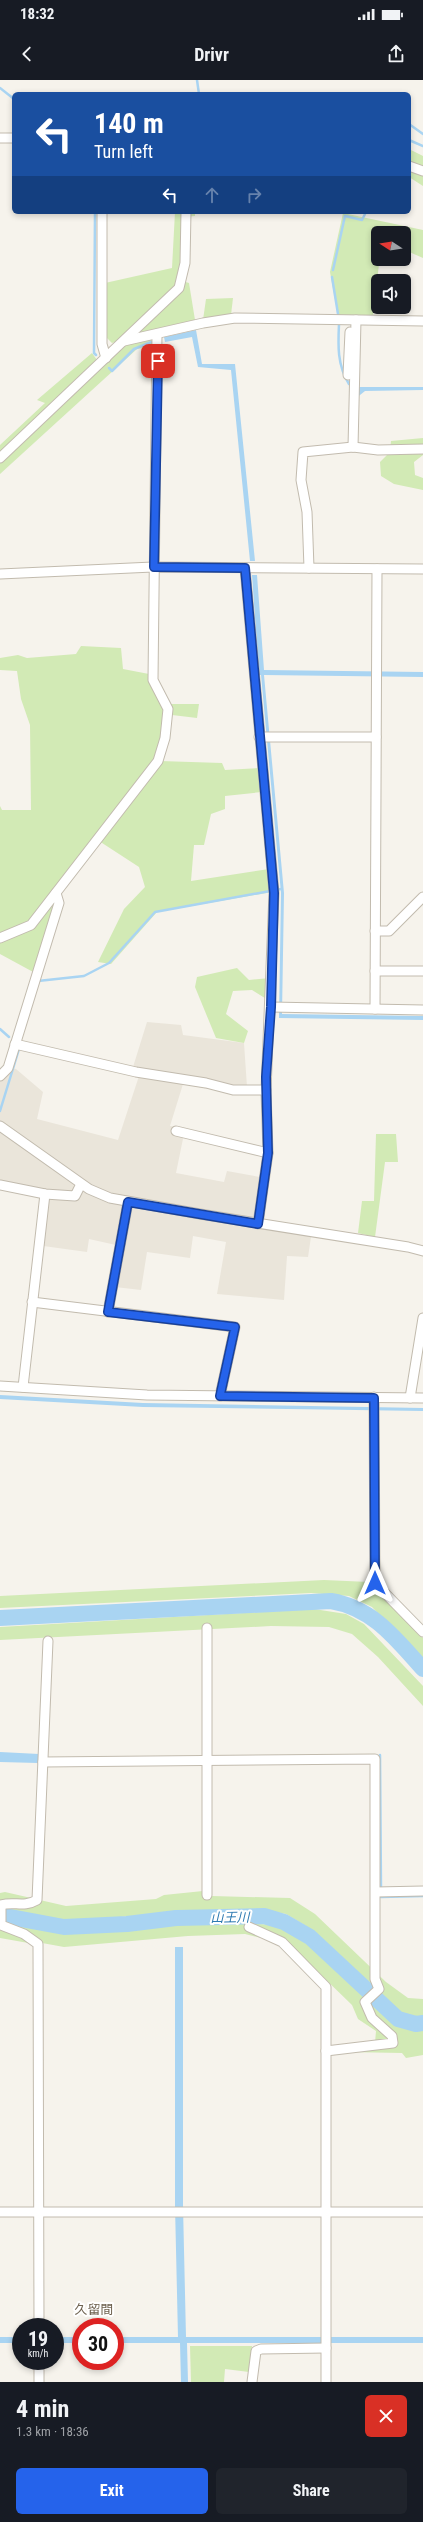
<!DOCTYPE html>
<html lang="en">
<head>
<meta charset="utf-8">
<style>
	:root { --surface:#171b24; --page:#20242c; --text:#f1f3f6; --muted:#9ea1a6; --accent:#2563eb }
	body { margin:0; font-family:"Roboto Condensed","Noto Sans JP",sans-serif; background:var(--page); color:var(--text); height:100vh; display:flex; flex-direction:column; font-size:15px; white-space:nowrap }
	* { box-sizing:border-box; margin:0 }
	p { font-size:13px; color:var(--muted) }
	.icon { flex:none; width:22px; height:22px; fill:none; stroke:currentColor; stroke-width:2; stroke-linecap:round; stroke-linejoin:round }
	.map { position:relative; height:2302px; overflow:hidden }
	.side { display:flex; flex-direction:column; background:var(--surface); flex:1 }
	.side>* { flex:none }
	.banner { position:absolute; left:12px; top:12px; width:399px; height:122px; border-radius:6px; box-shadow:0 2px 6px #0003; background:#1a4fa0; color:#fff; overflow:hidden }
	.needle { width:26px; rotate:282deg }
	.fabs { position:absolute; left:371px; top:146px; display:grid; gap:8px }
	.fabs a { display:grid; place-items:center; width:40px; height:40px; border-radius:6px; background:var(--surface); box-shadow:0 2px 6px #0003; font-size:20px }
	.speed { position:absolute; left:12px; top:2238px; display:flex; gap:8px; font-size:20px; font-weight:700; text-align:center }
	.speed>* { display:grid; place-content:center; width:52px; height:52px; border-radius:50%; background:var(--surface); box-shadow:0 2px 6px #0003; line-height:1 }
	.speed small { font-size:10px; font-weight:400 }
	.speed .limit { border:6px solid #d22; background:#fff; color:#111 }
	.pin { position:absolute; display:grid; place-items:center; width:34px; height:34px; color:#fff; margin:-17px; border-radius:8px; box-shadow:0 2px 6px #0006 }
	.me { position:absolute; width:44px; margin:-22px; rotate:0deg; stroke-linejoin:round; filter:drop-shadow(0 0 3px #0008) }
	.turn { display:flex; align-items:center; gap:14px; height:84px; padding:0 16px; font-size:18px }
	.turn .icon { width:52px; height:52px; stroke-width:2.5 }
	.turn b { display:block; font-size:28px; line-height:34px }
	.lanes { display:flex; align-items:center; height:38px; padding:0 16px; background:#0003; justify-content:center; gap:20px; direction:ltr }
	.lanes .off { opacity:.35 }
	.round { display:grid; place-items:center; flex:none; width:42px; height:42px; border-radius:6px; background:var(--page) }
	.overview { display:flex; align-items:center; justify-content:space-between; height:68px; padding:0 16px }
	h1 { font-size:24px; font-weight:700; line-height:30px }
	.cta { display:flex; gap:8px; margin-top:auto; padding:8px 16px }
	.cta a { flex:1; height:46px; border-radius:6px; background:var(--accent); color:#fff; font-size:16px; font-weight:700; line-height:46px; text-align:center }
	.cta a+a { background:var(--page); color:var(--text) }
	.status { display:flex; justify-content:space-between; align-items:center; height:28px; padding:0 20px; background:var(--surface); direction:ltr }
	.status svg { height:11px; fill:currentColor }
	header { display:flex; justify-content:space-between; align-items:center; height:52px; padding:0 16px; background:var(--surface); font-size:18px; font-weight:700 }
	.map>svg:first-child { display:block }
	.residential { fill:#eae5da }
	.green { fill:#d2eab5 }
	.water { fill:#a9d4f2 }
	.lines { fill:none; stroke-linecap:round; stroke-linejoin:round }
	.stream { stroke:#a9d4f2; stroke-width:2.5 }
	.river { stroke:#a9d4f2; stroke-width:16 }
	.minor-casing { stroke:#c2bbae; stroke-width:11 }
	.minor { stroke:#fff; stroke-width:9 }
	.route-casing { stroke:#184099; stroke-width:10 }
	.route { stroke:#2563eb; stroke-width:7 }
	.labels { text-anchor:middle; stroke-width:4; stroke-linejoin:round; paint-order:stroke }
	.water-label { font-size:13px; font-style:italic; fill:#2e7ab2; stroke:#fff }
	.neighbourhood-label { font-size:13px; fill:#6e6250; stroke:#fff }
</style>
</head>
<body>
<div class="status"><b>18:32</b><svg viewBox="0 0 49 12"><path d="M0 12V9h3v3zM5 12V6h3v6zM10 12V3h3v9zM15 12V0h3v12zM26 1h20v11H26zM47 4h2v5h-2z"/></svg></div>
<header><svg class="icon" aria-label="back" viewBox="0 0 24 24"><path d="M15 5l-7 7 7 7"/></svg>Drivr<svg class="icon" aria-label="share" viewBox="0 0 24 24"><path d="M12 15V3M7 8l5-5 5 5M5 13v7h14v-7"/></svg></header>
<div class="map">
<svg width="423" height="2302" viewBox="0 0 423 2302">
	<rect width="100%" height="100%" fill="#f6f3ec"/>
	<polygon class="residential" points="147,942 181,945 183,955 244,963 247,1007 240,1015 183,1004 170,1046 185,1049 176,1093 224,1102 227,1091 260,1097 254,1137 311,1157 308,1177 287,1176 284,1220 217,1214 226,1162 193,1156 190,1178 147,1172 141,1210 115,1207 116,1165 89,1159 87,1172 36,1165 43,1116 0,1109 0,991 6,987 16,989 43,1012 37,1039 118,1060 139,996 133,987"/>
	<g class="green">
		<polygon points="409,69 423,76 423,106 409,97"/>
		<polygon points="175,132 195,132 195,136 183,137 181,180 176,199 189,203 195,240 138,254 112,263 107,258 105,203 172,188"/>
		<polygon points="343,133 423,150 423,178 407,171 404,173 404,153 378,153 378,179 390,179 379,184 373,236 338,236 330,192"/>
		<polygon points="233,218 231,235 203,240 206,219"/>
		<polygon points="151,257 153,266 137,269 0,394 0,365 45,323 37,320 92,273 102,287 130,262"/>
		<polygon points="423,358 423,375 414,382 415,395 423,398 423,410 394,404 381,396 380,382 390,372 391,361"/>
		<path d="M 81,566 L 121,568 L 123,589 L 149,594 C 165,630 170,639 157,678 L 28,842 L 0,855 L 0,726 L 2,730 L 31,730 L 30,645 L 21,619 L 17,591 L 0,590 L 0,578 L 18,575 L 27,578 L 76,574 Z"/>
		<polygon points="171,624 199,624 197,638 172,635"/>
		<polygon points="160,681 222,683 225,690 260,688 262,712 225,716 225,729 211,734 204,765 194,765 191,801 269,789 272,812 157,832 111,884 98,882 124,829 145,807 139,787 99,761"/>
		<polygon points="52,823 55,825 35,893 0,874 0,861 9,859"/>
		<polygon points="237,888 249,900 270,898 268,920 252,910 233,911 226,934 248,951 244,963 216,958 195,907 197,897"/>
		<polygon points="376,1054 396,1054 398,1082 385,1082 375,1157 358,1153 362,1121 374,1121"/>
		<polygon points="324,1500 369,1502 423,1558 423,1581 372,1527 349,1516 311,1513 0,1528 0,1516"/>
		<polygon points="314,1529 346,1534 364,1544 423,1606 423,1626 378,1577 352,1554 329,1547 271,1546 0,1560 0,1547"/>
		<polygon points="203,1811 212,1816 290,1818 315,1834 386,1902 408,1918 423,1919 423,1939 401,1934 377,1917 378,1912 306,1846 286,1834 265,1830 177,1833 62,1841 0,1829 0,1813 5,1812 66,1826 156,1819 164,1815"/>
		<polygon points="0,1840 58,1853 194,1841 278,1845 296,1852 391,1942 414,1950 423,1949 423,1975 406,1978 402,1973 347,1972 375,1963 376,1951 358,1939 352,1925 285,1860 278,1862 245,1854 188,1856 64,1867 42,1863 34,1864 0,1858"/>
		<polygon points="190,2266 252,2266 249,2292 225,2289 224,2302 191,2302"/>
	</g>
	<g class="water">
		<polygon points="196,250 202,284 235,284 255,481 250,481 231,290 198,287 192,257 165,262 164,257"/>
		<polygon points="357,307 423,307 423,310 365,311 355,319"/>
		<polygon points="252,495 257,495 264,590 423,592 423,597 264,595 284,813 282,934 423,936 423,940 279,938 281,813 261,595 259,595"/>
		<polygon points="0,1315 143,1323 423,1328 423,1331 143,1327 0,1319"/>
		<polygon points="0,1672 39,1674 38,1683 0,1682"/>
		<polygon points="175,1867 183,1867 183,2126 186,2257 423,2257 423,2263 187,2263 188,2302 181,2302 180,2263 115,2263 115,2257 178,2257 175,2126"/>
		<rect x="0" y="2257" width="21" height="6"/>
		<rect x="55" y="2257" width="26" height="6"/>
	</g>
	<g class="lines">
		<g class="stream">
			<polyline points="197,0 199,14"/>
			<polyline points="0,8 14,19"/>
			<polyline points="409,44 423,54"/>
			<polyline points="409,60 423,66"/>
			<polyline points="95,132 94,273 96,275"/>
			<polyline points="333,190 345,136 362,140 366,132"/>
			<polyline points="332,197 338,234"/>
			<path d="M 339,244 C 338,265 337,285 349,304"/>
			<polyline points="109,288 112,291 134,269 151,262"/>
			<polyline points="38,901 84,896 109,883 155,832 281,809"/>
			<polyline points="0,949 9,957"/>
			<polyline points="0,1031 19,969"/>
			<polyline points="380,1675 381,1808"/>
			<polyline points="381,1817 423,1816"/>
		</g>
		<g class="river">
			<path d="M 0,1538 L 331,1521 C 373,1528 396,1559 423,1589"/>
			<polyline points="0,1835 64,1847 127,1844 176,1838 264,1836 284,1842 310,1857 398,1939 416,1944 423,1943"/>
		</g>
		<defs>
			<g id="minor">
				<polyline points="0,58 14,58"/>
				<polyline points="409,86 423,91"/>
				<polyline points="102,132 102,264 106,278"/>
				<polyline points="124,261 203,243 235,238 423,241"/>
				<polyline points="348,295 350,252"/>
				<polyline points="353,367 356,240"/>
				<polyline points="0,378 179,208 185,183 186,132"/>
				<polyline points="245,488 274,813 266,1010 268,1073 258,1144"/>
				<polyline points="309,488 307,432 301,400 303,372 353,367 378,370 423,369"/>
				<polyline points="0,494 153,487 423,489"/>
				<polyline points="259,657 376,657"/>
				<polyline points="375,851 389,851 423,817"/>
				<polyline points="0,858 31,845 158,681 165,658 168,629 153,600 157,254"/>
				<polyline points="375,891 423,891"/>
				<polyline points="271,927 423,930"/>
				<polyline points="375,929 377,489"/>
				<polyline points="15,964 136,992 206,1003 233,1010 266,1010"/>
				<polyline points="0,996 8,988 59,823 56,813"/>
				<polyline points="0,1046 89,1109 110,1118 200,1134 408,1167 423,1171"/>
				<polyline points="176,1051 268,1073"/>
				<polyline points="0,1105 45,1114 75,1116 81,1104"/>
				<polyline points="32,1222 235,1247 220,1316"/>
				<polyline points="108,1232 128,1122"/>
				<polyline points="0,1306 147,1315 423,1318"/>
				<polyline points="23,1307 45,1114"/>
				<polyline points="374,1317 375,1503 423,1552"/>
				<polyline points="410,1318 423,1238"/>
				<polyline points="207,1548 207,1815"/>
				<polyline points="43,1682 375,1679 375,1899 379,1909 365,1922 372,1938 392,1956 393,1963 326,1971"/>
				<polyline points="376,1812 423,1811"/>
				<polyline points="249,1847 282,1862 326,1907 326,2302"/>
				<polyline points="0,2132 423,2132"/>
				<path d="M 39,2247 L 38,1864 L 24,1854 L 1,1845 L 1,1825 C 15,1821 23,1828 37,1820 L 48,1561"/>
				<polyline points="39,2302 39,2281"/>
				<polyline points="252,2302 256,2271 261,2269 326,2268"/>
			</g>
		</defs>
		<use href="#minor" class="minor-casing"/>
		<use href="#minor" class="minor"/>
	</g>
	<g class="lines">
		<defs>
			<polyline id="route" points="158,281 154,487 245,488 274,813 271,927 266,997 268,1073 258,1144 128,1122 108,1232 235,1247 220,1316 374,1318 375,1503"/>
		</defs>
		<use href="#route" class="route-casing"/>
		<use href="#route" class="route"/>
	</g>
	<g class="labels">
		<g class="water-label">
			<text transform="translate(230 1837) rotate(-1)" y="5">山王川</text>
		</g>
		<g class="neighbourhood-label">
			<text x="94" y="2234">久留間</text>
		</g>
	</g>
</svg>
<div class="fabs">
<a><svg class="needle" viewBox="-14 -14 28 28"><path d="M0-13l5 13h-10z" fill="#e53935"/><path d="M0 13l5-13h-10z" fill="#9ea1a6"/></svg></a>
<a><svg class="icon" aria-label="sound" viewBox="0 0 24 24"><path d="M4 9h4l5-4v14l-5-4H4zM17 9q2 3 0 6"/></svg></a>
</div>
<div class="speed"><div>19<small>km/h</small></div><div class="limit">30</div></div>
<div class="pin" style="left:158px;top:281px;background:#d93025"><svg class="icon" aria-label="arrive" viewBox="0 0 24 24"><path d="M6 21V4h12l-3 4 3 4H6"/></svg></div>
<svg class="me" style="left:375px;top:1503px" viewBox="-20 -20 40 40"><path d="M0-17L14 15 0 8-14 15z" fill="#2563eb" stroke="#fff" stroke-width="4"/></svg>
<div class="banner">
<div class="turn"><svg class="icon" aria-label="left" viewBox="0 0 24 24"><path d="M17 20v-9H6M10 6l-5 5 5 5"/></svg><div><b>140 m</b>Turn left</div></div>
<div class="lanes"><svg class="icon" aria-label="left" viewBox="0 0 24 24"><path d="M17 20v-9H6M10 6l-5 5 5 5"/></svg><svg class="icon off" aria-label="ahead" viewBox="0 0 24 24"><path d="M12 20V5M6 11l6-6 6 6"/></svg><svg class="icon off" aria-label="right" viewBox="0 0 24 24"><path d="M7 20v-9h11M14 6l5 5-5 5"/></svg></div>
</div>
</div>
<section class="side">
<div class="overview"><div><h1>4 min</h1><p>1.3 km · 18:36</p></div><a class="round" style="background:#d93025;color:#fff"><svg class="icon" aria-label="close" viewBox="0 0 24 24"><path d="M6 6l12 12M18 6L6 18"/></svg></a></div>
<div class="cta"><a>Exit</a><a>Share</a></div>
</section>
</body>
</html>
